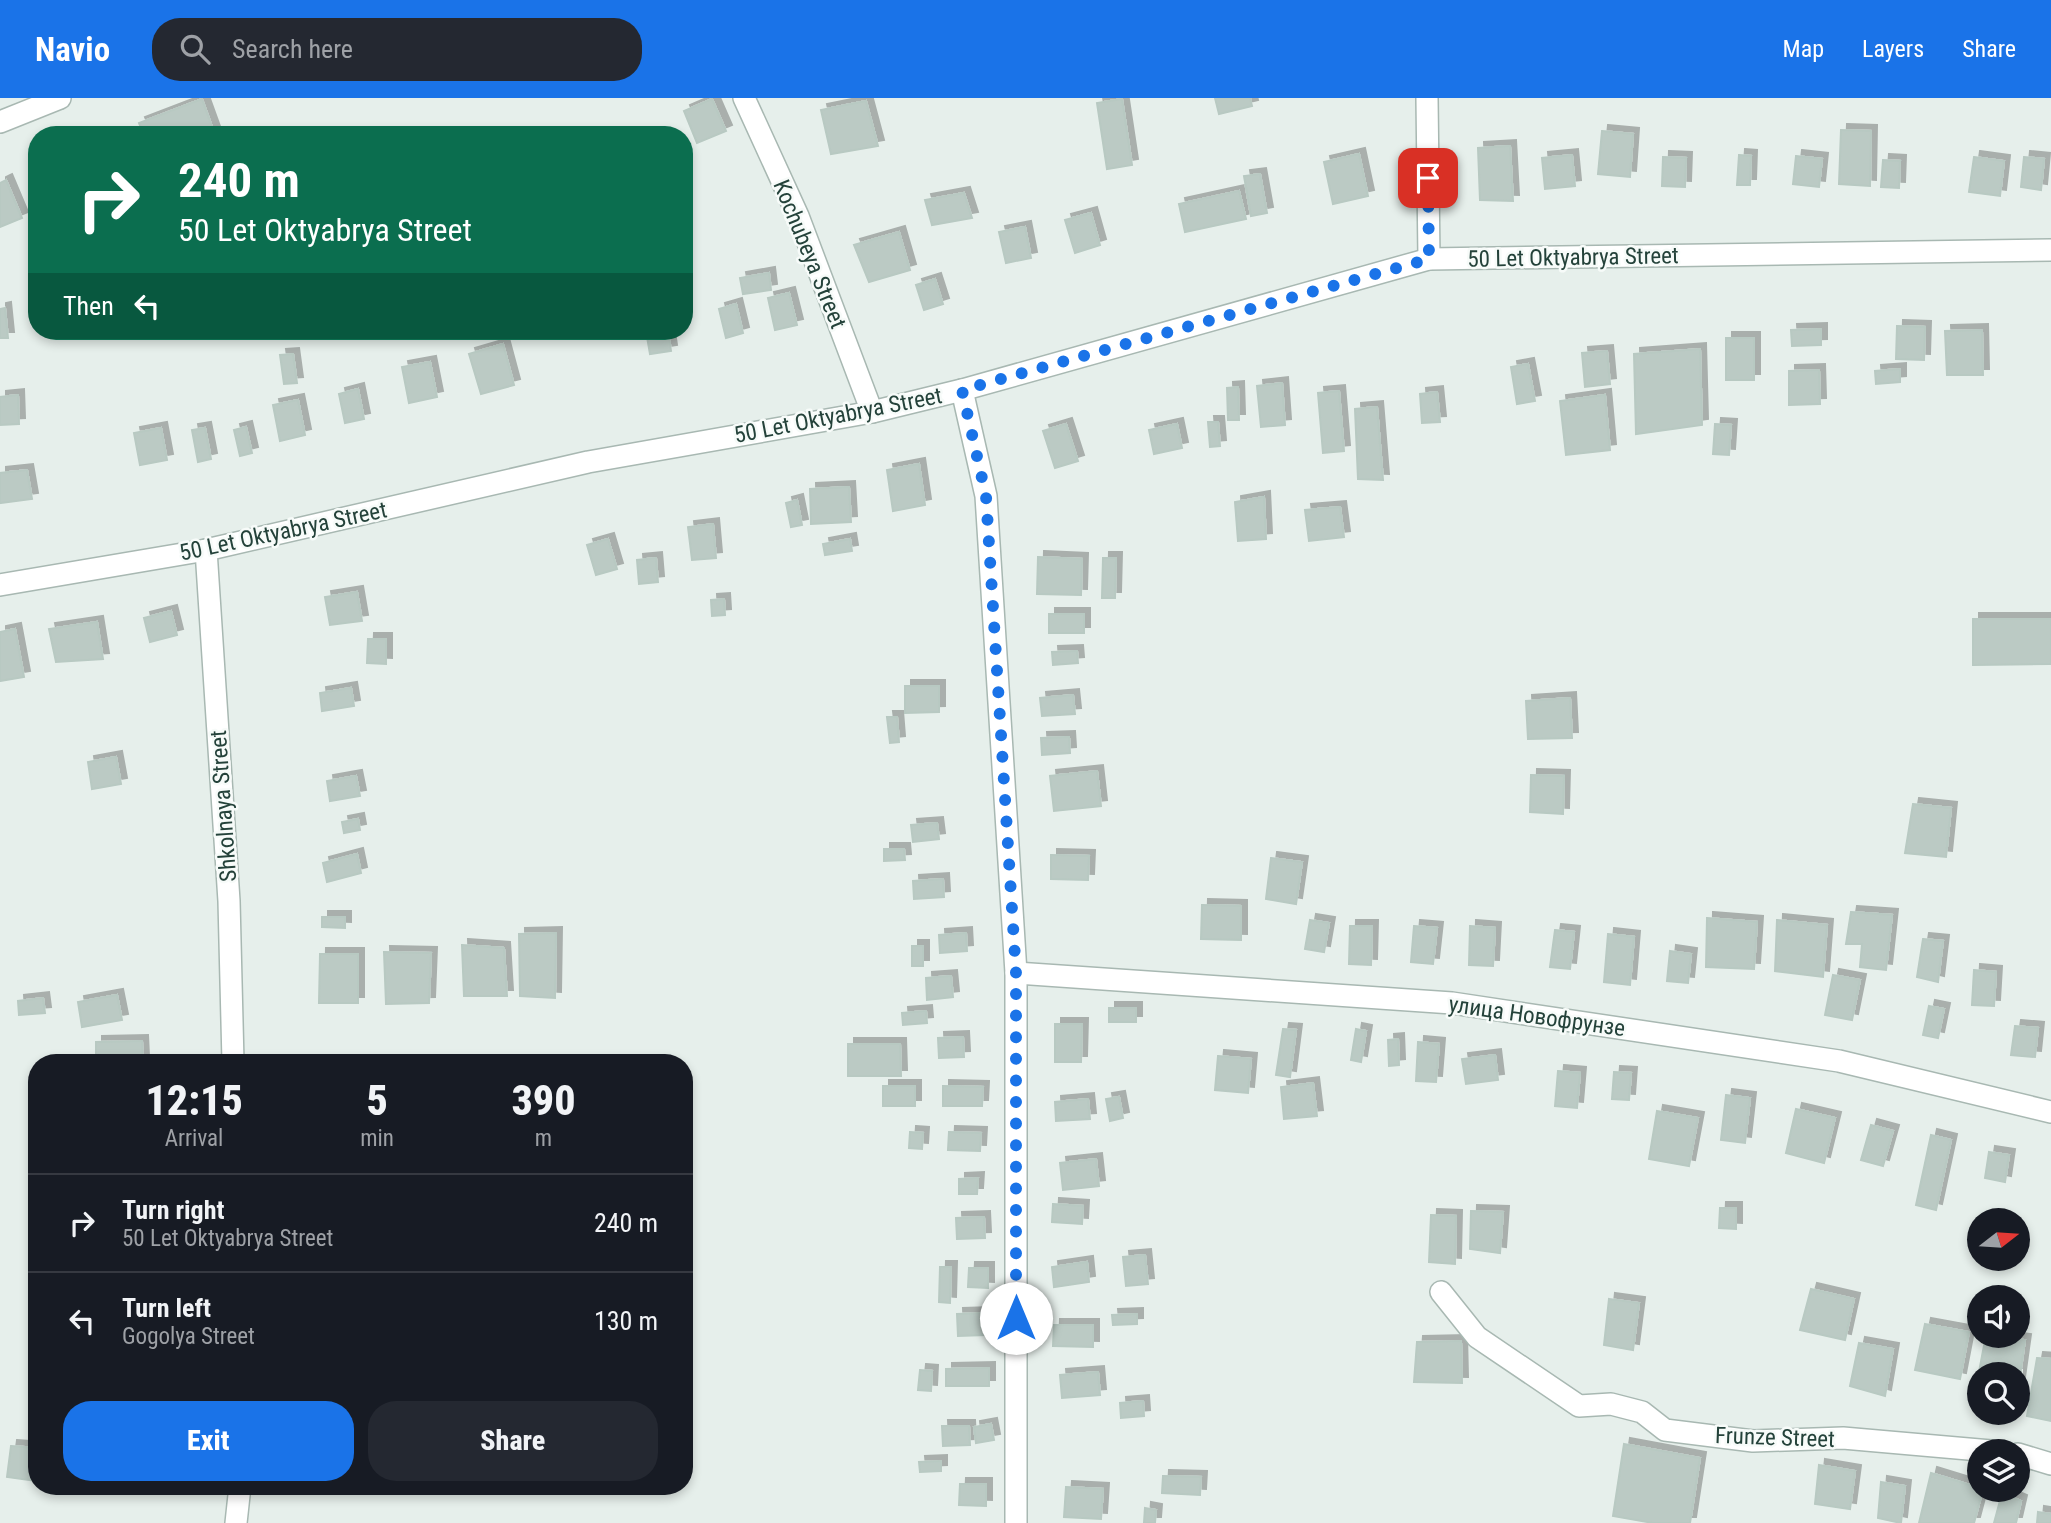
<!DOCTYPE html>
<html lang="en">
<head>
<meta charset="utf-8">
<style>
	:root { --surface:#171b24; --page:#242831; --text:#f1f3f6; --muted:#9ea1a6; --line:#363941; --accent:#1a73e8 }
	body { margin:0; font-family:"Roboto Condensed",sans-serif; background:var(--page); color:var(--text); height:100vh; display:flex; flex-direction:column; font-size:26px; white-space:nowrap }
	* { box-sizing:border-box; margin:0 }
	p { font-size:23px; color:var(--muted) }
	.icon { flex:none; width:38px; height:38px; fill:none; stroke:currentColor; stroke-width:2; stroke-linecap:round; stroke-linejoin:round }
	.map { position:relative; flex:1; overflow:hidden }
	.side { position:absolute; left:28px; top:956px; width:665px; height:441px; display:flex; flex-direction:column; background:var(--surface); border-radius:28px; box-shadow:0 4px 10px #0003 }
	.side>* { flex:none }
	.guide { position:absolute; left:28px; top:28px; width:665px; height:214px; border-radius:28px; box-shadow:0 4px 10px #0003; background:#0b6e4f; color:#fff; overflow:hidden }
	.needle { width:46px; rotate:73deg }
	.fabs { position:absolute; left:1967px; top:1110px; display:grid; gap:14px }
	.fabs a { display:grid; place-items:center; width:63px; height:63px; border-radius:50%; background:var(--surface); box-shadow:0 4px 10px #0003; font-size:35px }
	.pin { position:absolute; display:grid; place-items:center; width:60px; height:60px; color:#fff; margin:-30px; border-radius:14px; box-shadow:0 4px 10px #0006 }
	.me { position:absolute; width:77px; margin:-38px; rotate:0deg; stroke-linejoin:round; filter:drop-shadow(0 0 5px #0008) }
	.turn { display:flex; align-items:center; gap:24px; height:147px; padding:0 35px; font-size:32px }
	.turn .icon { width:91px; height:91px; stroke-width:2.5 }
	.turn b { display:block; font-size:49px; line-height:60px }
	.then { display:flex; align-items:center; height:66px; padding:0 35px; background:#0003; gap:14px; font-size:26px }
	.eta { display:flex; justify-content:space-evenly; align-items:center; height:119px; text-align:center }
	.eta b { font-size:42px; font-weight:800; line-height:49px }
	.primary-button { display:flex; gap:14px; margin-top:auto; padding:14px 35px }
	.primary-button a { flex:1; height:80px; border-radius:28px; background:var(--accent); color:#fff; font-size:28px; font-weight:800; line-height:80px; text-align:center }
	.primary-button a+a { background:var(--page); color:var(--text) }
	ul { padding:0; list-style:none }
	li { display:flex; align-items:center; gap:21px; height:98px; padding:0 35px; border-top:2px solid var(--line) }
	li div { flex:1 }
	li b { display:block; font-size:26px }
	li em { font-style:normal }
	header { display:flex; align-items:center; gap:42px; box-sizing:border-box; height:98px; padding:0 35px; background:var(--accent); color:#fff }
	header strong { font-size:33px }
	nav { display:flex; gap:38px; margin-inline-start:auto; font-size:24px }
	.search { width:490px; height:63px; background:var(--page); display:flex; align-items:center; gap:18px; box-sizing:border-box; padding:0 24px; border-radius:28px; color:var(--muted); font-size:26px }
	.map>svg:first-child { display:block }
	.building { fill:#bbcac4; stroke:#b8c9c2; stroke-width:2; filter:url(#shadow) }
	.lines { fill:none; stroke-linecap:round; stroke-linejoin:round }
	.street-casing { stroke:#a8b8b2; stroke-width:24 }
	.street { stroke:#fff; stroke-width:21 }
	.route { stroke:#1a73e8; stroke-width:12; stroke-dasharray:0 21.6 }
	.labels { text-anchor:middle; stroke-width:5; stroke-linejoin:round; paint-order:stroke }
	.street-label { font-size:23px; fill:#24423a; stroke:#f7fbf9 }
</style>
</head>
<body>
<header>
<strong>Navio</strong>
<div class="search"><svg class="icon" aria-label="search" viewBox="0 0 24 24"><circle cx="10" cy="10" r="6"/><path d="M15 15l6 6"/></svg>Search here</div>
<nav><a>Map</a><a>Layers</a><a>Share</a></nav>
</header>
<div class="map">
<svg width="2051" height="1425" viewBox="0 0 2051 1425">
	<defs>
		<filter id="shadow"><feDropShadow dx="6" dy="-6" stdDeviation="0" flood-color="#0004"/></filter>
	</defs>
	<rect width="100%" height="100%" fill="#e6efeb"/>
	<g class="building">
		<polygon points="1215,0 1250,0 1252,8 1219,16"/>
		<polygon points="202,1 215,37 144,37 139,25"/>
		<polygon points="712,1 726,33 697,45 684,13"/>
		<polygon points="1122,1 1132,67 1107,71 1097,5"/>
		<polygon points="866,3 878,48 831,56 821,12"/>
		<polygon points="1841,32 1871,33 1870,88 1839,86"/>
		<polygon points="1602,33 1633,36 1630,79 1598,76"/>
		<polygon points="1510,48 1513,103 1480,102 1478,50"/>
		<polygon points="1359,56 1368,98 1333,106 1324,64"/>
		<polygon points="1572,57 1575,88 1545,91 1542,60"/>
		<polygon points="1739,57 1751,58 1750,87 1737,87"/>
		<polygon points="1796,58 1822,61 1819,89 1793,86"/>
		<polygon points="1663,59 1686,60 1685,89 1662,88"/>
		<polygon points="1974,59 2004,63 2000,98 1969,94"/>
		<polygon points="2024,59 2044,61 2041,92 2021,89"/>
		<polygon points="1883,62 1900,63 1899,90 1881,89"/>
		<polygon points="1260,76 1267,115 1251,118 1244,78"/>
		<polygon points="6,82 22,120 0,129 0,85"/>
		<polygon points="1239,93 1246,121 1185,134 1179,106"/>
		<polygon points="964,95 972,120 932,127 925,102"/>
		<polygon points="1091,115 1100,147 1075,155 1065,122"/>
		<polygon points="1025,129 1031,160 1006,165 999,134"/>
		<polygon points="899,134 910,172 869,184 854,147"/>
		<polygon points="769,175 771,192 743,196 740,180"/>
		<polygon points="935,181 943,206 924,212 916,187"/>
		<polygon points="789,195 797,227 775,232 768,200"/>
		<polygon points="736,206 743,235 726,240 719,211"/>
		<polygon points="5,210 8,240 0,240 0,211"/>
		<polygon points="1897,228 1925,229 1924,262 1896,261"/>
		<polygon points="1821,231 1821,247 1792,248 1791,232"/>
		<polygon points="1982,232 1983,277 1947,277 1945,233"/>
		<polygon points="646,233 668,233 671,253 650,256"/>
		<rect x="1726" y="240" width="28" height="42"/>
		<polygon points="503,246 514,287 481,296 469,256"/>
		<polygon points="1700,251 1702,327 1636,336 1634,256"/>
		<polygon points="1607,253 1610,286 1585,289 1582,255"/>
		<polygon points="293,256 297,285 284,286 280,257"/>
		<polygon points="430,264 437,299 409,305 402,269"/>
		<polygon points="1528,266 1535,303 1517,306 1511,269"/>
		<polygon points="1900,271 1900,284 1876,286 1875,273"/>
		<polygon points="1819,272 1820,306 1789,307 1789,273"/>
		<polygon points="1282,285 1285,327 1261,329 1257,288"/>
		<polygon points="1238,289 1239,322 1228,322 1227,290"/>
		<polygon points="358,291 364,321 345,325 339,296"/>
		<polygon points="1339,293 1344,353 1323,355 1318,295"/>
		<polygon points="1437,294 1440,324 1422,325 1420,296"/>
		<polygon points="18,297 19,326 0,327 0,299"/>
		<polygon points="1605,297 1610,352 1566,357 1560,303"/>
		<polygon points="298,302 305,337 280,343 273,307"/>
		<polygon points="1377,309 1383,382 1358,381 1355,311"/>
		<polygon points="1208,324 1218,324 1220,348 1210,349"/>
		<polygon points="1066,326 1078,363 1055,370 1043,333"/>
		<polygon points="1177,326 1182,350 1154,356 1149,332"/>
		<polygon points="1715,326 1731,327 1729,357 1713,356"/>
		<polygon points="246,329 252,355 240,358 234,332"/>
		<polygon points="161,330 167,362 140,367 134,335"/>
		<polygon points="205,330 211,361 198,364 192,332"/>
		<polygon points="919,366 925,407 893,413 887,372"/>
		<polygon points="27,372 32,401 0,405 0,375"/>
		<polygon points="849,389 851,424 811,426 810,391"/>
		<polygon points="1264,399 1266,441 1238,443 1235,404"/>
		<polygon points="797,402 802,427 791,429 786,405"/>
		<polygon points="1340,409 1344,439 1309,443 1305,412"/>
		<polygon points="713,426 716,460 692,462 688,429"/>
		<polygon points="608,441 617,471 596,477 587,447"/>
		<polygon points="850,441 852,453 825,457 823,446"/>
		<polygon points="1038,459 1082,461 1081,497 1037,496"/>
		<polygon points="656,460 658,484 639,486 637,462"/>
		<polygon points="1103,460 1116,460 1115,500 1102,500"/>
		<polygon points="357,494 362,523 330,527 325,499"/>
		<polygon points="724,501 725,517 712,518 711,502"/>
		<polygon points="171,513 177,537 150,544 144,520"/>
		<rect x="1049" y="516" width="35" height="19"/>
		<polygon points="1973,521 2051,521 2051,566 1973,567"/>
		<polygon points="97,524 103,561 56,564 49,531"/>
		<polygon points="15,531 24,579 0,583 0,534"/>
		<polygon points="368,541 386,541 386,566 367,565"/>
		<polygon points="1077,553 1078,565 1053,567 1052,554"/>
		<polygon points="905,588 939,588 939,614 905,615"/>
		<polygon points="351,590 354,608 322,613 320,595"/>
		<polygon points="1073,597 1075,616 1042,618 1040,600"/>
		<polygon points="1570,600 1572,640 1528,641 1526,603"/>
		<polygon points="887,619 897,619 899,644 890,645"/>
		<polygon points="1069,639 1070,655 1042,657 1041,640"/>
		<polygon points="116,659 121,686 92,691 88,664"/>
		<polygon points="1097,673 1101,708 1054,713 1050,678"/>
		<polygon points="1531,677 1564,678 1563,716 1530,714"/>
		<polygon points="356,678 360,698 330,703 327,683"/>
		<polygon points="1913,706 1951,710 1946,759 1905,755"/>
		<polygon points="358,721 360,732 344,735 342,724"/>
		<polygon points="937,725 939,741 913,744 911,727"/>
		<polygon points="884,751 904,751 905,762 884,763"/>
		<polygon points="357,756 361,775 327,784 323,765"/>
		<polygon points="1051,757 1089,758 1088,782 1051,781"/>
		<polygon points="1271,760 1302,764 1296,806 1266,801"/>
		<polygon points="943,781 944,799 914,801 913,783"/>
		<polygon points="1202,807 1241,808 1241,842 1201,841"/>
		<polygon points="1851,814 1892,817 1886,872 1860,869 1862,846 1846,846"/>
		<polygon points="322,819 345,819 345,830 322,829"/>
		<polygon points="1707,820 1757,824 1754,871 1706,869"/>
		<polygon points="1310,822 1329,825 1324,854 1305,851"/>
		<polygon points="1777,822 1827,827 1823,879 1775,873"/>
		<polygon points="1350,828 1372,828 1371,867 1349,866"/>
		<polygon points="1414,828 1437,830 1433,866 1411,864"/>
		<polygon points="1470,828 1495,830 1493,868 1469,867"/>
		<polygon points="1555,832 1574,834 1570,871 1550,869"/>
		<polygon points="556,835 555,900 520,898 519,836"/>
		<polygon points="966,835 967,853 940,855 939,837"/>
		<polygon points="1608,836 1634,839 1630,887 1604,884"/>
		<polygon points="1923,841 1943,843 1938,884 1917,879"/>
		<polygon points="462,847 504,850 507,898 464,898"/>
		<rect x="912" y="848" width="11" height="20"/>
		<polygon points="1670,853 1691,856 1688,885 1667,883"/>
		<polygon points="384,854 431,855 429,905 386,906"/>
		<polygon points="320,856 358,856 358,905 319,905"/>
		<polygon points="1974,872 1996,874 1994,908 1972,907"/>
		<polygon points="1833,877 1860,882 1852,922 1825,917"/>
		<polygon points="951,878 953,899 927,902 926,880"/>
		<polygon points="117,897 122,922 82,929 78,904"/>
		<polygon points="43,900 45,915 19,917 18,903"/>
		<polygon points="1929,908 1944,911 1938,940 1923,937"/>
		<rect x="1109" y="910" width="27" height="14"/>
		<polygon points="926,913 927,925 903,927 902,915"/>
		<polygon points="1055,926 1082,926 1081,964 1055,964"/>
		<polygon points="2015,928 2038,930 2035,959 2011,957"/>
		<polygon points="1283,931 1296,932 1290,979 1276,977"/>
		<polygon points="1356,931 1366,933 1361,964 1351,962"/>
		<polygon points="963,939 964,959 939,960 938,940"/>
		<polygon points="1398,941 1399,967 1389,968 1388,942"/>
		<polygon points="142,943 143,964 96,964 96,944"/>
		<polygon points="1418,944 1439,946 1436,984 1416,983"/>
		<polygon points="848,946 900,946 901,978 848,978"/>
		<polygon points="1495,957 1498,982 1466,986 1462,961"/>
		<polygon points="1218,958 1251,961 1248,995 1215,992"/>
		<polygon points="1558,973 1580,975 1577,1010 1555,1008"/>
		<polygon points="1614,974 1631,975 1629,1002 1612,1001"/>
		<polygon points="1313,985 1317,1018 1284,1021 1281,989"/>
		<rect x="883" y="988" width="32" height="20"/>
		<polygon points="943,988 983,989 982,1008 943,1008"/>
		<polygon points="1726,997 1750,1000 1745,1045 1721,1042"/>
		<polygon points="1119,999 1123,1020 1110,1023 1106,1001"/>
		<polygon points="1088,1001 1090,1021 1056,1023 1055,1004"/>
		<polygon points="1796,1011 1835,1020 1824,1065 1786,1055"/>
		<polygon points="1657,1013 1698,1020 1689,1068 1649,1061"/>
		<polygon points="1871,1027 1893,1033 1883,1068 1861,1062"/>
		<polygon points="910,1034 923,1035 922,1051 909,1050"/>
		<polygon points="949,1034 981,1035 980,1053 948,1052"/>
		<polygon points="1931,1037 1951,1042 1936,1112 1916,1107"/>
		<polygon points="1989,1054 2009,1057 2005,1084 1985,1080"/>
		<polygon points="1096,1061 1099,1088 1063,1092 1060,1065"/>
		<polygon points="978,1080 977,1096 959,1096 959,1081"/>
		<polygon points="1053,1106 1083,1108 1082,1126 1052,1124"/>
		<polygon points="1720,1110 1736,1110 1736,1131 1719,1130"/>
		<polygon points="1471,1113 1503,1114 1500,1155 1470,1151"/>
		<polygon points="1431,1117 1456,1118 1455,1166 1429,1164"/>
		<polygon points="984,1119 985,1140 957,1141 956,1120"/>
		<polygon points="1145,1157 1148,1186 1126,1188 1123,1159"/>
		<polygon points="1087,1164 1089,1184 1054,1189 1052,1169"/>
		<polygon points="940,1169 951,1169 950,1205 939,1204"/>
		<polygon points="969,1170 988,1170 988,1190 968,1189"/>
		<polygon points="1811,1191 1854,1201 1845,1242 1800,1232"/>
		<polygon points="1609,1201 1639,1205 1633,1252 1604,1247"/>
		<polygon points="986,1215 986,1237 958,1238 957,1216"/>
		<polygon points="1137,1216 1137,1226 1113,1227 1112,1217"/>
		<polygon points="1925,1226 1969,1234 1960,1281 1915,1272"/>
		<polygon points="1054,1227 1093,1227 1093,1249 1053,1248"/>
		<polygon points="1986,1237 2025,1242 2018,1292 2018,1276 1979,1276 1979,1301 1974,1300"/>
		<polygon points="1461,1243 1462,1285 1414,1284 1417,1244"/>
		<polygon points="1859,1245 1893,1251 1885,1298 1850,1288"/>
		<polygon points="2037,1260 2051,1261 2051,1323 2027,1318"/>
		<polygon points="989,1270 989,1288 946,1288 946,1271"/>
		<polygon points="920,1272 932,1273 931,1293 918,1292"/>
		<polygon points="1098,1274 1100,1297 1062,1300 1060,1277"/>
		<polygon points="1143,1303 1144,1318 1121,1320 1120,1305"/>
		<polygon points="991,1326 994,1342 976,1345 974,1329"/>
		<polygon points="942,1328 969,1328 970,1347 943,1348"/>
		<polygon points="1624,1346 1700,1360 1690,1425 1653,1425 1613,1418"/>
		<polygon points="11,1348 37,1350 37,1383 7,1379"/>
		<polygon points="941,1363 941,1373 920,1374 919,1364"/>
		<polygon points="1819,1367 1855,1373 1850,1411 1815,1406"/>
		<polygon points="1931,1375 1983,1391 1974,1425 1919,1425"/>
		<polygon points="1163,1378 1201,1379 1200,1397 1162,1395"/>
		<polygon points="1881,1384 1905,1388 1901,1425 1878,1420"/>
		<polygon points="960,1386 986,1386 986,1408 959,1407"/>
		<polygon points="1066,1389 1103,1391 1101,1421 1064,1419"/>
		<polygon points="2002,1395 2021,1403 2016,1425 1994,1425"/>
		<polygon points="1145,1410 1156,1412 1155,1425 1144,1425"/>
		<polygon points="2038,1414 2051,1416 2051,1425 2037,1425"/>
	</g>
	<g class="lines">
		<defs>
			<g id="street">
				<polyline points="744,0 798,118 872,314"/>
				<polyline points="1427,0 1429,161"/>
				<polyline points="0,24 60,0"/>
				<polyline points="962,292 986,398 1016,875 1016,1425"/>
				<polyline points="206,452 229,803 233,964"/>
				<polyline points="0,487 206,452 588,364 872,314 962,292 1429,161 2051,152"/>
				<polyline points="1016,875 1452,905 1839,963 2051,1014"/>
				<polyline points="1441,1194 1477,1239 1579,1308 1611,1306 1642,1314 1665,1332 1753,1343 1843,1340 1991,1353"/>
				<polyline points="2018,1356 2051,1366"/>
				<polyline points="236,1425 240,1388"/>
			</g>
		</defs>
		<use href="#street" class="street-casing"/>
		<use href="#street" class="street"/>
	</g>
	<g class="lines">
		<polyline class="route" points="1016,1220 1016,875 986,398 962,292 1429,161 1428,80"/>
	</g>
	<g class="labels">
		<g class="street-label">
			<text transform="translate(810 156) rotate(68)" y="8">Kochubeya Street</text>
			<text transform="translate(1573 159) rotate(-1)" y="8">50 Let Oktyabrya Street</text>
			<text transform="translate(838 317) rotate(-11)" y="8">50 Let Oktyabrya Street</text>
			<text transform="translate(283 433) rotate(-12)" y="8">50 Let Oktyabrya Street</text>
			<text transform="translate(223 708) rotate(-94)" y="8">Shkolnaya Street</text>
			<text transform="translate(1537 918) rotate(8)" y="8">улица Новофрунзе</text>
			<text transform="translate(1775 1339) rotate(2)" y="8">Frunze Street</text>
		</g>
	</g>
</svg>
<div class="fabs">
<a><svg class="needle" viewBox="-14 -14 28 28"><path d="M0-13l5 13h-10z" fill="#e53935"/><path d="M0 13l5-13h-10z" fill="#9ea1a6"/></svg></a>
<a><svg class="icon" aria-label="sound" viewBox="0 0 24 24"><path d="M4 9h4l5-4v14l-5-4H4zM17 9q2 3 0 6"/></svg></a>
<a><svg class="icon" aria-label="search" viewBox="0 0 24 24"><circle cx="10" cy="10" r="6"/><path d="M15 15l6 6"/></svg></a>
<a><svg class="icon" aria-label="layers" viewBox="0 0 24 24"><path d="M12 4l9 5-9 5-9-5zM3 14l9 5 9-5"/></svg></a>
</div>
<div class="pin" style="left:1428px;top:80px;background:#d93025"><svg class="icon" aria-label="arrive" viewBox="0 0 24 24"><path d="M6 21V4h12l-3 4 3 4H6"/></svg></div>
<svg class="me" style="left:1016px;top:1220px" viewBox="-20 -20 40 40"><circle r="19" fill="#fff"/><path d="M0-13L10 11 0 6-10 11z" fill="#1a73e8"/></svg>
<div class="guide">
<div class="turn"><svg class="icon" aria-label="right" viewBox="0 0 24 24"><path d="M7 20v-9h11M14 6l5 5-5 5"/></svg><div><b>240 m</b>50 Let Oktyabrya Street</div></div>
<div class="then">Then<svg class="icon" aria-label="left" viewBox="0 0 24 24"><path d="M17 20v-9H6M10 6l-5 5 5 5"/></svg></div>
</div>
<section class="side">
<div class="eta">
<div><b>12:15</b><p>Arrival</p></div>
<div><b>5</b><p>min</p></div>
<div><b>390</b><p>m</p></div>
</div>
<ul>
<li><svg class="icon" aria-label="right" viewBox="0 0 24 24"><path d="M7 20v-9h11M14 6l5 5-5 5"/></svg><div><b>Turn right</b><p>50 Let Oktyabrya Street</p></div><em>240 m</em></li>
<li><svg class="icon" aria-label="left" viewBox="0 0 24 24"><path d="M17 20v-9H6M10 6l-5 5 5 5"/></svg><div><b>Turn left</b><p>Gogolya Street</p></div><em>130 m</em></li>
</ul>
<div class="primary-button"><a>Exit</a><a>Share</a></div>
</section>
</div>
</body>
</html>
